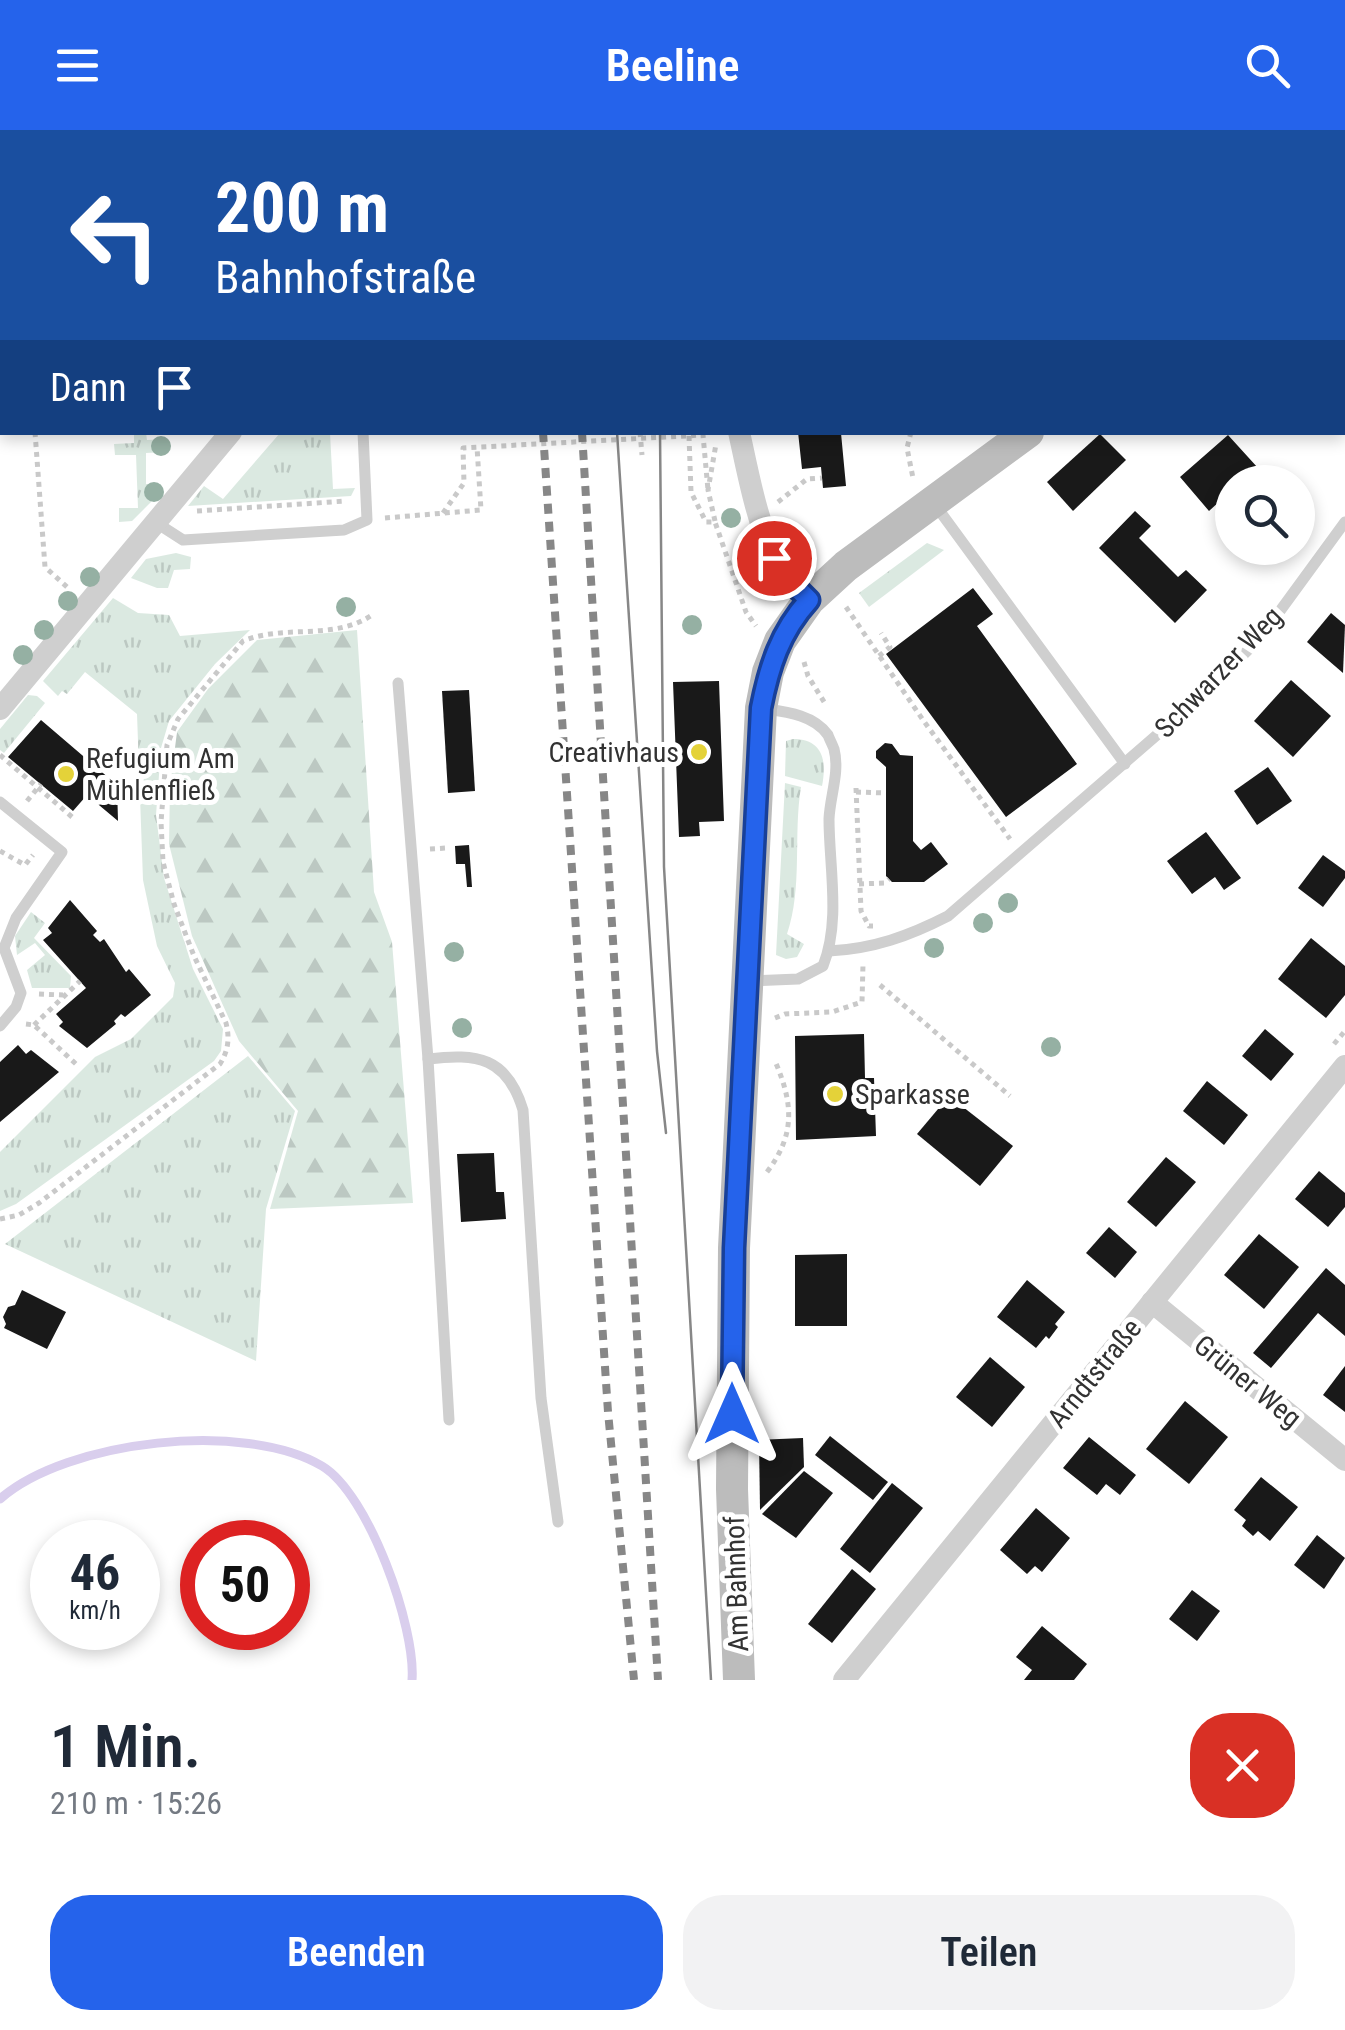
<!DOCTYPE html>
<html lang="de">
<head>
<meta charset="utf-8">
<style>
	:root { --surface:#fff; --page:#f2f2f3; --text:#1f2937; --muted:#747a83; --accent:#2563eb }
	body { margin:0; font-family:"Roboto Condensed",sans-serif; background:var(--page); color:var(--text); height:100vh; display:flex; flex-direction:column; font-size:38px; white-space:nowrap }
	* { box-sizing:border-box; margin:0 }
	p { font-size:32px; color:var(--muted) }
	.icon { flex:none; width:55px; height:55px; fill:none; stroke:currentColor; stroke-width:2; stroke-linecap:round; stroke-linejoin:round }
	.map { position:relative; height:1550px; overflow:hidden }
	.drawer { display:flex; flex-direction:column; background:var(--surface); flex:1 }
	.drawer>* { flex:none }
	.hud { position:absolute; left:0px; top:0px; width:1345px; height:305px; box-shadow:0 5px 15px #0003; background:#1a4fa0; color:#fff; overflow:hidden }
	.fabs { position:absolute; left:1215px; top:335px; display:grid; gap:20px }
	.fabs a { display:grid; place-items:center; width:100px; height:100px; border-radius:50%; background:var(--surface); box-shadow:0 5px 15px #0003; font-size:50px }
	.speed { position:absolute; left:30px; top:1390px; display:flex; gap:20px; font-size:50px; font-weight:700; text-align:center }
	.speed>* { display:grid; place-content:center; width:130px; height:130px; border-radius:50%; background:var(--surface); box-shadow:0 5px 15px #0003; line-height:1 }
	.speed small { font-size:25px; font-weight:400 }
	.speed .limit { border:15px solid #d22; background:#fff; color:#111 }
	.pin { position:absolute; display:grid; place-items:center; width:85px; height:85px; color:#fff; margin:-42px; border:5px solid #fff; border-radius:50%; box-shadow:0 2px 10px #0007 }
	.me { position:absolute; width:110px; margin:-55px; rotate:0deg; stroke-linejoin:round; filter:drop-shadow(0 0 8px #0008) }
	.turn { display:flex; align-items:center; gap:35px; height:210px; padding:0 50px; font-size:45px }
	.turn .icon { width:130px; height:130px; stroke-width:2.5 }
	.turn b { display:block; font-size:70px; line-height:85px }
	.then { display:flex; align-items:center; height:95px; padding:0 50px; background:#0003; gap:20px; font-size:38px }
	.round { display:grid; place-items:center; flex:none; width:105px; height:105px; border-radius:40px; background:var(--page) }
	.head { display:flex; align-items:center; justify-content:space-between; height:170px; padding:0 50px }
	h1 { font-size:60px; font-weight:600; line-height:75px }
	.action { display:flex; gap:20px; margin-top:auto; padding:20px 50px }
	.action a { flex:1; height:115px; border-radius:40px; background:var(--accent); color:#fff; font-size:40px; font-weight:600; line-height:115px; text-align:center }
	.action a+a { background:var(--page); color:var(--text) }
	header { display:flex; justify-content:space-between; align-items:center; height:130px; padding:0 50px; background:var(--accent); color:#fff; font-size:45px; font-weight:600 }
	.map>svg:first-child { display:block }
	.grass { fill:url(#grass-tufts) }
	.forest { fill:url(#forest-firs) }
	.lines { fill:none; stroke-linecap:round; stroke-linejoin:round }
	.stream { stroke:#d9ceed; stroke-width:9 }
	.building { fill:#191919 }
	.path { stroke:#c9c9c9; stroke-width:5; stroke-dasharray:5 5; stroke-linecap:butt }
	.service { stroke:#cfcfcf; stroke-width:11 }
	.minor { stroke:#cfcfcf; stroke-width:22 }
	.secondary { stroke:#bcbcbc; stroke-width:32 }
	.tram { stroke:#878787; stroke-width:2.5 }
	.rail { stroke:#878787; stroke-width:8; stroke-dasharray:10 8; stroke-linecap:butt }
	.tree { fill:#95b0a3 }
	.route-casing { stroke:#184099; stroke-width:25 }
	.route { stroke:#2563eb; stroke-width:18 }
	.poi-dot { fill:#e4d239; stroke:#fff; stroke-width:4 }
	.labels { text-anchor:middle; stroke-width:10; stroke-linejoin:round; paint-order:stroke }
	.street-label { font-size:28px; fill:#323232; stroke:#fff }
	.poi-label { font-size:28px; fill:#323232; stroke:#fff; text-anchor:start }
</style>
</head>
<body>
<header><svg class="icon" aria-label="menu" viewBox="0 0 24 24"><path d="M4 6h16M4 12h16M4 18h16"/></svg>Beeline<svg class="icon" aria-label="search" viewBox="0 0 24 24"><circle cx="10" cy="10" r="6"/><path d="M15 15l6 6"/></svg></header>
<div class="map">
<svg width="1345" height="1550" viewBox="0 0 1345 1550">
	<defs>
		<pattern id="grass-tufts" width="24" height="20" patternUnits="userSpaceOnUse" patternTransform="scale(2.5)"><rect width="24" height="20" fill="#dbe9e1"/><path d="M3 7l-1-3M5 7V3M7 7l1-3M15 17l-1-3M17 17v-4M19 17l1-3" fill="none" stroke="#bcc8c2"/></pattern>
		<pattern id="forest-firs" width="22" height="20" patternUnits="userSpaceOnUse" patternTransform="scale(2.5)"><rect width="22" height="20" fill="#dbe9e1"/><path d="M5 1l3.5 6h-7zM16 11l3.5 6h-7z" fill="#bcc8c2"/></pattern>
	</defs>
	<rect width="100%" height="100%" fill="#fff"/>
	<g class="grass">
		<polygon points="134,303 146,303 147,310 164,309 165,322 146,323 146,354 161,354 160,363 132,391 119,392 119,378 138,378 136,325 115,325 114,314 134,313"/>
		<polygon points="280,303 330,303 333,359 355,358 351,366 188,376 204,356 223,369"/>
		<polygon points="927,413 944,420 869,477 859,463"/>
		<polygon points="176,423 191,427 190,439 174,440 168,458 157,458 131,448 146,429"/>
		<polygon points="113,468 138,483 169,485 180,506 250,500 215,534 169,591 161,618 156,685 164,748 193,839 223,899 221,921 214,931 16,1074 0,1081 0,1022 95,927 131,909 173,867 175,853 157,816 143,750 137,584 85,542 67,564 62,561 58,566 43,551"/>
		<polygon points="28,565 37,566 45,573 4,623 0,620 0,599"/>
		<path d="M 793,609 C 823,609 827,631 822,656 L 785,646 L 786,611 Z"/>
		<path d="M 785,653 L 801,657 C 793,706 803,757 787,804 L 804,814 L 797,827 L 786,829 L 776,825 Z"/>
		<polygon points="31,782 45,793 34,808 71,846 70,858 32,858 27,840 45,825 35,813 17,825 15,806"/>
		<polygon points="248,926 295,981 266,1079 256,1231 5,1114"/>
	</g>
	<polygon class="forest" points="357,500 374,762 392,812 413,1073 270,1079 298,981 239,911 192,806 169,714 170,657 177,602 208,559 257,510"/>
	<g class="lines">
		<path class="stream" d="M 0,1369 C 67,1310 245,1290 322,1336 C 369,1364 416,1498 412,1550"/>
	</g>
	<g class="building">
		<polygon points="798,302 841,303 846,356 823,358 821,337 802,339"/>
		<polygon points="1100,304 1126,330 1073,381 1047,352"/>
		<polygon points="1228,305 1258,338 1241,352 1232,352 1232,360 1209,381 1180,347"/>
		<polygon points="1135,381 1151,396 1139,408 1178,447 1186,440 1207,460 1175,493 1099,418"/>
		<polygon points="973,458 993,484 977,496 1077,634 1006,687 886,524"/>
		<polygon points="1331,483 1345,495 1343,543 1307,512"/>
		<polygon points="1291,550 1331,586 1293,627 1254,591"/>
		<polygon points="719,551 724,691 699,692 700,706 679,707 673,552"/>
		<polygon points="469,560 475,661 448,663 442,561"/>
		<polygon points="41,590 117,655 118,691 87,665 73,681 8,627"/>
		<polygon points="885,613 892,614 900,625 913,626 913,711 921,720 931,712 948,734 924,752 892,752 886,746 886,637 876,628 876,621"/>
		<polygon points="1268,637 1292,671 1257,695 1234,661"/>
		<polygon points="1206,702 1241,748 1224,760 1215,747 1192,764 1167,731"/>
		<polygon points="469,715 472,757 467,757 465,734 456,734 455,716"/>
		<polygon points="1323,725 1345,741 1345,748 1323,777 1298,758"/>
		<polygon points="70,770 97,801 93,805 100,812 104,809 126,842 129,839 151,865 125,887 121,884 114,891 116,894 87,918 59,896 63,892 56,884 86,858 43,810 52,803 48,798"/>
		<polygon points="1311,808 1345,836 1345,865 1326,888 1278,849"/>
		<polygon points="1265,899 1294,924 1271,951 1242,926"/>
		<polygon points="864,904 865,948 874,948 876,1006 796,1010 795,906"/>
		<polygon points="18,915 26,924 31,920 59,942 0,992 0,932"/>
		<polygon points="1207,951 1248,985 1224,1015 1183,981"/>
		<polygon points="949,966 1013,1016 980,1056 917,1004"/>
		<polygon points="494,1023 496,1062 504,1062 506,1089 461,1092 457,1024"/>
		<polygon points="1166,1027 1196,1052 1156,1097 1127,1072"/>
		<polygon points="1319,1041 1345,1063 1345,1077 1328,1097 1295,1069"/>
		<polygon points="1109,1097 1137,1122 1115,1148 1086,1123"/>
		<polygon points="1259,1104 1299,1137 1264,1179 1224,1145"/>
		<polygon points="847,1124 847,1196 795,1196 795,1125"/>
		<polygon points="1326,1138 1345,1155 1345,1206 1318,1183 1271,1238 1253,1223"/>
		<polygon points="1027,1150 1065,1182 1055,1194 1058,1197 1049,1209 1046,1206 1036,1218 997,1187"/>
		<polygon points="22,1160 66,1182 47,1219 4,1198 6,1194 3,1187 8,1177 15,1175"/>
		<polygon points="990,1227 1025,1257 992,1297 956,1267"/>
		<polygon points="1345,1236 1345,1282 1323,1265"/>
		<polygon points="1185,1271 1228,1307 1189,1354 1146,1319"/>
		<polygon points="830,1306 888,1352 873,1370 815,1325"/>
		<polygon points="1089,1307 1136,1345 1120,1365 1106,1354 1097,1365 1063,1338"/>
		<polygon points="803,1308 804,1337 760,1380 759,1310"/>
		<polygon points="804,1341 833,1363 796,1408 762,1384"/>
		<polygon points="1261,1347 1298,1377 1270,1411 1258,1401 1253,1406 1242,1396 1246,1390 1234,1380"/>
		<polygon points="892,1353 923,1378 870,1443 840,1419"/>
		<polygon points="1036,1378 1070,1408 1042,1442 1035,1436 1027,1444 1000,1420"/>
		<polygon points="1317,1405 1345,1428 1324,1459 1294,1435"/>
		<polygon points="852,1439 876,1459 832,1513 808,1494"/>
		<polygon points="1192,1460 1220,1481 1197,1511 1169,1489"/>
		<polygon points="1042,1496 1087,1534 1074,1550 1024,1550 1032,1540 1016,1527"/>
	</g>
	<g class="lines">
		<g class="path">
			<polyline points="138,0 145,2"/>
			<polyline points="0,278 2,278"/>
			<polyline points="35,302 45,437 67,457"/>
			<polyline points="640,302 642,325"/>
			<polyline points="911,302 907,318 913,348"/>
			<polyline points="689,306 691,362 706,392 715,392 746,482 756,496"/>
			<polyline points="778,372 807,349 822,348"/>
			<polyline points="197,381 346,371"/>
			<polyline points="443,383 464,353 463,318 703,305 708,360"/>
			<polyline points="385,388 481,380 477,317"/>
			<polyline points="715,391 708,360 716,314"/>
			<polyline points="846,477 923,590 1010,709"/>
			<polyline points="879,526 890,517 881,503"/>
			<polyline points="804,532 808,546 826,575"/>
			<polyline points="0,625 72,687"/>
			<polyline points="856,658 861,781 869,796 873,796"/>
			<polyline points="856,662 886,663"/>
			<polyline points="27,671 41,654"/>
			<polyline points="430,719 447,718"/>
			<polyline points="0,721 25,735 33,725"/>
			<polyline points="859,754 884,753 889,749"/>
			<polyline points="880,855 1010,966"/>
			<polyline points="39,864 63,865"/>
			<polyline points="775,888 785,884 832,882 862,872 863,834"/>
			<polyline points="26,894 34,895 77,935"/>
			<polyline points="34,895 80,851"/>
			<polyline points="1334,914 1345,901"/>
			<path d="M 767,1042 C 796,1004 793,973 775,931"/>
			<path d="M 0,1089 L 19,1085 L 39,1073 L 220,934 C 228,921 230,909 226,893 L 194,826 L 174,774 L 163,732 L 161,692 L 167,615 L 178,589 L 243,511 C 284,494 334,511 372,485"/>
		</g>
		<g class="service">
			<polyline points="288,0 288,2"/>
			<polyline points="411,0 411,2"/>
			<polyline points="0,79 2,89"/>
			<polyline points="936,376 1125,634"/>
			<polyline points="155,392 183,410 344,400 367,390 363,302"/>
			<polyline points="398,553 428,929 449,1290"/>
			<polyline points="0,672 62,722 16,788 4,818 21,863 16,877 0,896"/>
			<path d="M 829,821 C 873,819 909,806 948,786 L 1203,565 L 1261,507 L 1345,392"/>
			<path d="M 750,851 L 798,849 L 823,836 C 841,791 829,736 829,689 C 830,666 840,642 834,619 C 834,618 828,606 828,605 C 814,585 787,582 765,579"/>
			<path d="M 428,929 C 477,923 507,927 523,980 L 541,1268 L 558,1392"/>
		</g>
		<g class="minor">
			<polyline points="694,0 694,2"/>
			<polyline points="1342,262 1345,264"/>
			<path d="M 739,302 C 748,343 756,388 774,427 C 781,444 796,457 809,470"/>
			<polyline points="0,579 231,302"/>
			<polyline points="1152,1172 1345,1330"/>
			<polyline points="844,1550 1345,936"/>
		</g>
		<g class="secondary">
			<polyline points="1316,2 1318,0"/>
			<polyline points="739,1550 732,1359 734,1118 761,578 768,542 780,511 809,470 846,436 1028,302"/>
		</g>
		<g class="tram">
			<polyline points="597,0 598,2"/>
			<polyline points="645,0 646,2"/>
			<polyline points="617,302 657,921 666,1003"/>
			<polyline points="660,302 664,737 711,1550"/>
		</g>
		<g class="rail">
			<polyline points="525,0 525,2"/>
			<polyline points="561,0 561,2"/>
			<polyline points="543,302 608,1282 634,1550"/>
			<polyline points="582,302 658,1550"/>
		</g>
	</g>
	<g class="tree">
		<circle cx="161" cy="316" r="10"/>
		<circle cx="154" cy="362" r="10"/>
		<circle cx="731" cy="388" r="10"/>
		<circle cx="745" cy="432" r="10"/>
		<circle cx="90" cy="447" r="10"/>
		<circle cx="762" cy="450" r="10"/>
		<circle cx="68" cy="471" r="10"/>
		<circle cx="346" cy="477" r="10"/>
		<circle cx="692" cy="495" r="10"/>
		<circle cx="44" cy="500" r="10"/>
		<circle cx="23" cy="525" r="10"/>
		<circle cx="1008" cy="773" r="10"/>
		<circle cx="983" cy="793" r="10"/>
		<circle cx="934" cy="818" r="10"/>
		<circle cx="454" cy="822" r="10"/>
		<circle cx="462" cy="898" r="10"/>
		<circle cx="1051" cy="917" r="10"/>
	</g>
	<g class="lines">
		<defs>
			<path id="route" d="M 732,1284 L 734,1118 L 761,578 C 769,537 780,502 809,470 L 787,448 L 774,428"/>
		</defs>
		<use href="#route" class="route-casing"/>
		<use href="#route" class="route"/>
	</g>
	<g class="poi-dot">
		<circle cx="699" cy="622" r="10"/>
		<circle cx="66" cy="644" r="10"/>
		<circle cx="835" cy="964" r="10"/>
	</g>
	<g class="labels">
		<g class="street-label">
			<text transform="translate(1218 542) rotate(-46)" y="10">Schwarzer Weg</text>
			<text transform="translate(1094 1243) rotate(-51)" y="10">Arndtstraße</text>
			<text transform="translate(1248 1251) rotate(39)" y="10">Grüner Weg</text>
			<text transform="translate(736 1454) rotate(-92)" y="10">Am Bahnhof</text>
		</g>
		<g class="poi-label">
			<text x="679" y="632" text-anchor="end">Creativhaus</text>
			<text x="86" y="638">Refugium Am<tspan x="86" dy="32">Mühlenfließ</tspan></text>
			<text x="855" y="974">Sparkasse</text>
		</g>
	</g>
</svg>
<div class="fabs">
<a><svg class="icon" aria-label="search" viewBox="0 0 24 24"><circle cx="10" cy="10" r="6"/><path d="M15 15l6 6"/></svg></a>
</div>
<div class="speed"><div>46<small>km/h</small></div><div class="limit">50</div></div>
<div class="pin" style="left:774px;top:428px;background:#d93025"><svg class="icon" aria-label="arrive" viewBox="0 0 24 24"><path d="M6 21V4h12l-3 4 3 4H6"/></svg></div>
<svg class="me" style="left:732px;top:1284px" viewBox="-20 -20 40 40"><path d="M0-17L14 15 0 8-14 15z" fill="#2563eb" stroke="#fff" stroke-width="4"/></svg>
<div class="hud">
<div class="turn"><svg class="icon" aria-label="left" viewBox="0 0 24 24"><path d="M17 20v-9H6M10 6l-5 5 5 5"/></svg><div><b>200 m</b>Bahnhofstraße</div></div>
<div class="then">Dann<svg class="icon" aria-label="arrive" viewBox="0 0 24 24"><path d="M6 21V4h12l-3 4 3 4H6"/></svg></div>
</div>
</div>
<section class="drawer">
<div class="head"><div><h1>1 Min.</h1><p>210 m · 15:26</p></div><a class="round" style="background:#d93025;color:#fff"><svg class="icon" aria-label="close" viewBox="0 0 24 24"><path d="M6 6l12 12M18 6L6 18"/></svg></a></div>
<div class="action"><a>Beenden</a><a>Teilen</a></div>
</section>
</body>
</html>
